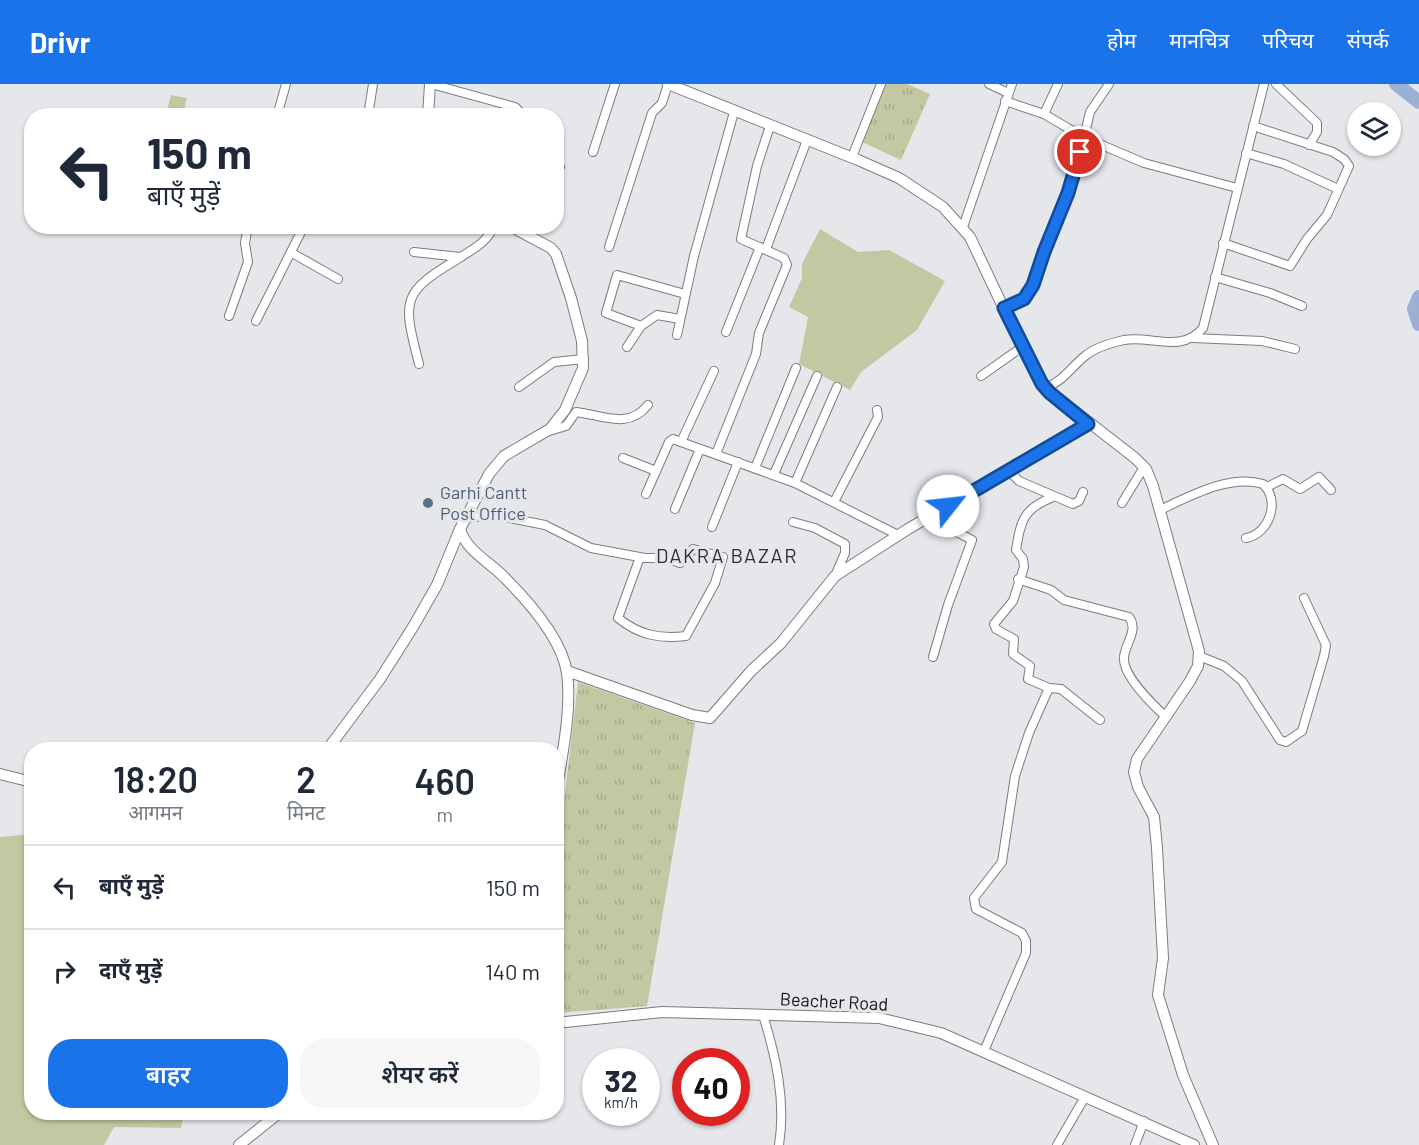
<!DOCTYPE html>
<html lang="hi">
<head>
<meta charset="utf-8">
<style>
	:root { --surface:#fff; --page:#f6f6f7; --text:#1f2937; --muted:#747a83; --line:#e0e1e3; --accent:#1a73e8 }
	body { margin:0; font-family:Barlow,"Noto Sans Devanagari",sans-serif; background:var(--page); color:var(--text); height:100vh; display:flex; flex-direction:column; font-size:22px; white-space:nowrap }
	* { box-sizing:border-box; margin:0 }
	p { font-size:20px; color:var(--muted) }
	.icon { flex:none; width:33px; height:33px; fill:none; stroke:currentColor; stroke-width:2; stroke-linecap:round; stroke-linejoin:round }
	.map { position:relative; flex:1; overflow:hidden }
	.sheet { position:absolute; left:24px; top:658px; width:540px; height:378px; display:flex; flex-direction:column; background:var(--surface); border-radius:24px; box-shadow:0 2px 4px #0004 }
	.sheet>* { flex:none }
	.top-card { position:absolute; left:24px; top:24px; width:540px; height:126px; border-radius:24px; box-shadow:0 2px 4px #0004; background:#fff; color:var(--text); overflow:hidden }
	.buttons { position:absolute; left:1347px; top:18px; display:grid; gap:12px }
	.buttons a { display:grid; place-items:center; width:54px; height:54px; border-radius:50%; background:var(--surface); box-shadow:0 2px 4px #0004; font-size:30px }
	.speed { position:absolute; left:582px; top:964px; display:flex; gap:12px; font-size:30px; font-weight:700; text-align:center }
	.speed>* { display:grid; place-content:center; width:78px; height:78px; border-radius:50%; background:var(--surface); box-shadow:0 2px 4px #0004; line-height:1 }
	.speed small { font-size:15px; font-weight:400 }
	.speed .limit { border:9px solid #d22; background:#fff; color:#111 }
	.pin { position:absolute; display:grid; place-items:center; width:51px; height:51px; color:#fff; margin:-26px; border:3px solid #fff; border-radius:50%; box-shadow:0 2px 6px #0007 }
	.me { position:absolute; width:66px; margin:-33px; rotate:61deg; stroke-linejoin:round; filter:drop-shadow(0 0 4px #0008) }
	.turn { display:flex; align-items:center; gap:21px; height:126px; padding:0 24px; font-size:27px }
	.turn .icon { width:78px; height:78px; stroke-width:2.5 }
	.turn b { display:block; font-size:42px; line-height:51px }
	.eta { display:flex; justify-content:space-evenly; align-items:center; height:102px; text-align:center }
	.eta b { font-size:36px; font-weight:600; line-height:42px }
	.primary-button { display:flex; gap:12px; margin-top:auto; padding:12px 24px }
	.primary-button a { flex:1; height:69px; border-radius:24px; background:var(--accent); color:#fff; font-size:24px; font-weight:600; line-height:69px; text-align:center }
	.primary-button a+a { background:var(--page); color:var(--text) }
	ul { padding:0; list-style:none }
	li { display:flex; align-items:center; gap:18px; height:84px; padding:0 24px; border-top:2px solid var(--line) }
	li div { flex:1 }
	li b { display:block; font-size:22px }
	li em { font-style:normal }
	header { display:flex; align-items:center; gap:36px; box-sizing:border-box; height:84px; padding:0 30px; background:var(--accent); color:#fff }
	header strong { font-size:28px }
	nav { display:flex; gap:33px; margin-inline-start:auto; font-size:21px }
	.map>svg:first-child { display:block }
	.green { fill:#c3c8a2 }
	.park { fill:url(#park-tufts) }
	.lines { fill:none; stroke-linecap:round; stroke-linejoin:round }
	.river { stroke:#9ab1d4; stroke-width:14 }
	.street-casing { stroke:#7a7c80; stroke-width:10 }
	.secondary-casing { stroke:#7a7c80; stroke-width:12 }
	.street { stroke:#fff; stroke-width:8 }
	.secondary { stroke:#fff; stroke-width:10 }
	.route-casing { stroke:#114b97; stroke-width:15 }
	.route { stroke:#1a73e8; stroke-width:10 }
	.service-dot { fill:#5c6f8a; stroke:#e5e7eb; stroke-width:2 }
	.labels { text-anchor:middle; stroke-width:6; stroke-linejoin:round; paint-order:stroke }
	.service-label { font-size:18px; fill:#4e5e75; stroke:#e5e7eb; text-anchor:start }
	.street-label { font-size:18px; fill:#121214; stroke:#e5e7eb }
	.neighbourhood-label { font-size:20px; letter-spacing:1.5px; fill:#2c2d31; stroke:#e5e7eb }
</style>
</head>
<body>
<header>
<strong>Drivr</strong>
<nav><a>होम</a><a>मानचित्र</a><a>परिचय</a><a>संपर्क</a></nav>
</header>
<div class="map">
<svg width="1419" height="1061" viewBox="0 0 1419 1061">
	<defs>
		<pattern id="park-tufts" width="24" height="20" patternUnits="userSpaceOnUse" patternTransform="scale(1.5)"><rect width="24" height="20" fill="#c3c8a2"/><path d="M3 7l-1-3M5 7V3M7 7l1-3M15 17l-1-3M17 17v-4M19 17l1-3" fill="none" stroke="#a6ab8b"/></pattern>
	</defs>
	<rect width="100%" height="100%" fill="#e5e7eb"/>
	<g class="green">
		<polygon points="171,11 187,14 183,31 167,27"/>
		<polygon points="820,145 858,168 889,166 945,197 917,246 861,288 850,306 799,280 808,233 789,223 802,194 802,180"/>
		<polygon points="31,750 32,1029 184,1029 181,1044 114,1043 104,1061 0,1061 0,753"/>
	</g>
	<g class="park">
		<polygon points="885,0 907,0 930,10 901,76 860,57"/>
		<polygon points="578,598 695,639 647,922 557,929 557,762 560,753"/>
	</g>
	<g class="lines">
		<g class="river">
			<polyline points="1396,0 1419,18"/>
			<polyline points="1419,213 1414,225 1419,240"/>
		</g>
		<defs>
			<g id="street">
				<polyline points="431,0 515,23 524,32"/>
				<polyline points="989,0 1008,9"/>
				<polyline points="1276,0 1317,39 1317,48 1309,61"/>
				<polyline points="1005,17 1044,30 1083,53 1144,79 1237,104"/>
				<polyline points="1044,30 1058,0"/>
				<polyline points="277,32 286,0"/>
				<polyline points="368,32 373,0"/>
				<polyline points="593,68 615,0"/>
				<polyline points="1246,69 1284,80 1338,105"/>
				<polyline points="852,73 881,0"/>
				<polyline points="556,82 560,83"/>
				<polyline points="963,143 1012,0"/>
				<polyline points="1223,159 1290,182 1307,155 1327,131 1349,82 1344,75 1333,68 1253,42"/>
				<polyline points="609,163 652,29 662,19 668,0"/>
				<polyline points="766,165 807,56"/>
				<polyline points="414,168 460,173"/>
				<polyline points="292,169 338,195"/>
				<polyline points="1215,193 1270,209 1302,222"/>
				<polyline points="1004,224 1024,215 1033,201 1077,83 1090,28 1109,0"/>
				<polyline points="229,232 248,178 245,159 248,142"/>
				<polyline points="680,235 657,231 641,242 606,229 617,191 685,210"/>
				<polyline points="256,237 304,142"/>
				<polyline points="726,248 760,163"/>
				<polyline points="677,251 694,172 734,28"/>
				<polyline points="1193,254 1262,257 1295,265"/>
				<polyline points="627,263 641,242"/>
				<path d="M 419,280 C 402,214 401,209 461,173 C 476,163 486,159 494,142"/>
				<polyline points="714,287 681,358 795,399 898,451"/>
				<polyline points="981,292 1022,263"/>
				<polyline points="519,303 554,278 584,275"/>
				<path d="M 1045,304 C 1064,297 1070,284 1085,272 C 1094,264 1111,259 1124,256 C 1151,251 1181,270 1203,244 L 1264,0"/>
				<path d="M 546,348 L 566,342 L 576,328 C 602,331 628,346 648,321"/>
				<polyline points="716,370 756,270 759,249 787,181 784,174 741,155 757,82 770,42"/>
				<polyline points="623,374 656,387"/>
				<polyline points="755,384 796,284"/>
				<polyline points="1009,387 1019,397 1073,420 1079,417 1083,408"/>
				<polyline points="774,390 817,292"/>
				<polyline points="795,399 837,303"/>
				<polyline points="1267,403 1283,395 1300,405 1319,393 1331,406"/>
				<polyline points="646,410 669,358 673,355 681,358"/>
				<polyline points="834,418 878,333 877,326"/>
				<polyline points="1122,419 1144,383"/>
				<polyline points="675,425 700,365"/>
				<path d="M 1160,426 C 1190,412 1230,390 1263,400 C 1281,417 1269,450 1246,454"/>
				<polyline points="928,433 972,456 948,521 933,573"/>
				<path d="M 465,435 L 490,430 L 545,441 L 591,464 L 645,474 L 667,474 L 680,479 L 693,465 L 723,473 L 715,499 L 686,552 C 659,555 639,551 618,534 L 640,473"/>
				<polyline points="793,438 815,444 845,460 845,469 835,492"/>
				<polyline points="712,443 738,378"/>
				<path d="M 1018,495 L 1051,506 L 1064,516 L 1129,533 C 1139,546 1125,560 1124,573 C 1122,591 1153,621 1166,633"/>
				<polyline points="1199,572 1224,582 1242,597 1280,656 1286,658 1302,647 1324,572 1326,561 1304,514"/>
				<polyline points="1049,604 1061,605 1100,636"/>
				<path d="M 763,931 C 776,973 786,1017 779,1061"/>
				<path d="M 984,967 L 1026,869 L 1026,857 L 1022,849 L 976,825 L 974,814 L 1002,778 L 1015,692 L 1029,649 L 1049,604 L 1028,595 L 1030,582 L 1013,570 L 1014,555 L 996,545 L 994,540 L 1013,517 L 1024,483 L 1023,475 L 1016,466 C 1021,436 1023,425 1053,413"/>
				<polyline points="1057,1061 1085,1013"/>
				<polyline points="1135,1061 1144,1037"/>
			</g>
			<g id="secondary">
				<polyline points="668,0 858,76 899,94 943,123 970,153 1020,259 1045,304 1135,374 1146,385 1153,402 1199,567 1198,582 1190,597 1137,675 1134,688 1138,703 1154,733 1157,764 1163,874 1158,911 1183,991 1213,1061"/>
				<polyline points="428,32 430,0"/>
				<path d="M 460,445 C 467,468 489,477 505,494 C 529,518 562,555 567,589 C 572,625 562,672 556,708"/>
				<polyline points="567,587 692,631 710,634 751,587 781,559 835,492 908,445 1088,340"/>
				<polyline points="327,666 380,595 413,543 437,501 460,445 489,390 504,372 550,345 565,326 583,284 582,257 571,214 556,170 551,164 510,142"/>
				<polyline points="0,690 32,698"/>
				<polyline points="556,939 662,928 879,934 941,949 1194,1061"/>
				<polyline points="239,1061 279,1029"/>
			</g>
		</defs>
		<use href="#street" class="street-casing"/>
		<use href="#secondary" class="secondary-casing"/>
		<use href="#street" class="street"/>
		<use href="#secondary" class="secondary"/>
	</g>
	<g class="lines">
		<defs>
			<polyline id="route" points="948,422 1088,340 1050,309 1042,300 1004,224 1024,215 1033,201 1044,168 1068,109 1080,68"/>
		</defs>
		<use href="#route" class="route-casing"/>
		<use href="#route" class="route"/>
	</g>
	<circle class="service-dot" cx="428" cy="419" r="6"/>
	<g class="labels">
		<g class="service-label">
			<text x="440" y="415">Garhi Cantt<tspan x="440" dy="21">Post Office</tspan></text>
		</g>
		<g class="street-label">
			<text transform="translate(834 918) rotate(3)" y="6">Beacher Road</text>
		</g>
		<g class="neighbourhood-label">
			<text x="727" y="479">DAKRA BAZAR</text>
		</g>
	</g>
</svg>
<div class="buttons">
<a><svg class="icon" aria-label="layers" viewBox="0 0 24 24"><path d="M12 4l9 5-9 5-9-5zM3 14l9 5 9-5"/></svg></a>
</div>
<div class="speed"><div>32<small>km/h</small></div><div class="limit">40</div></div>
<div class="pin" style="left:1080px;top:68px;background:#d93025"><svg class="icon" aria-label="arrive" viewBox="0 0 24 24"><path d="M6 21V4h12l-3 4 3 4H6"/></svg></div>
<svg class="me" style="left:948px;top:422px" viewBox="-20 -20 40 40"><circle r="19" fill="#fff"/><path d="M0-13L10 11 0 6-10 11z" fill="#1a73e8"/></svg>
<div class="top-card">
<div class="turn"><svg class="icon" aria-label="left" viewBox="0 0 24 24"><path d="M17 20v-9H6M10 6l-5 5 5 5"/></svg><div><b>150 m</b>बाएँ मुड़ें</div></div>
</div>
<section class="sheet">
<div class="eta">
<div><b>18:20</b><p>आगमन</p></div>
<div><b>2</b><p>मिनट</p></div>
<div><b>460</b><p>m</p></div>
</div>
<ul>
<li><svg class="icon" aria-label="left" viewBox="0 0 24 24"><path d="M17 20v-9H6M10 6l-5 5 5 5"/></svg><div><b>बाएँ मुड़ें</b></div><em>150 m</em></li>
<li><svg class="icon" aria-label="right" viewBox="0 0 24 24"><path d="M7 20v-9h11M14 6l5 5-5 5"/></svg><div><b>दाएँ मुड़ें</b></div><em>140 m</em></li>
</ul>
<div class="primary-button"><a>बाहर</a><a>शेयर करें</a></div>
</section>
</div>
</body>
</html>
